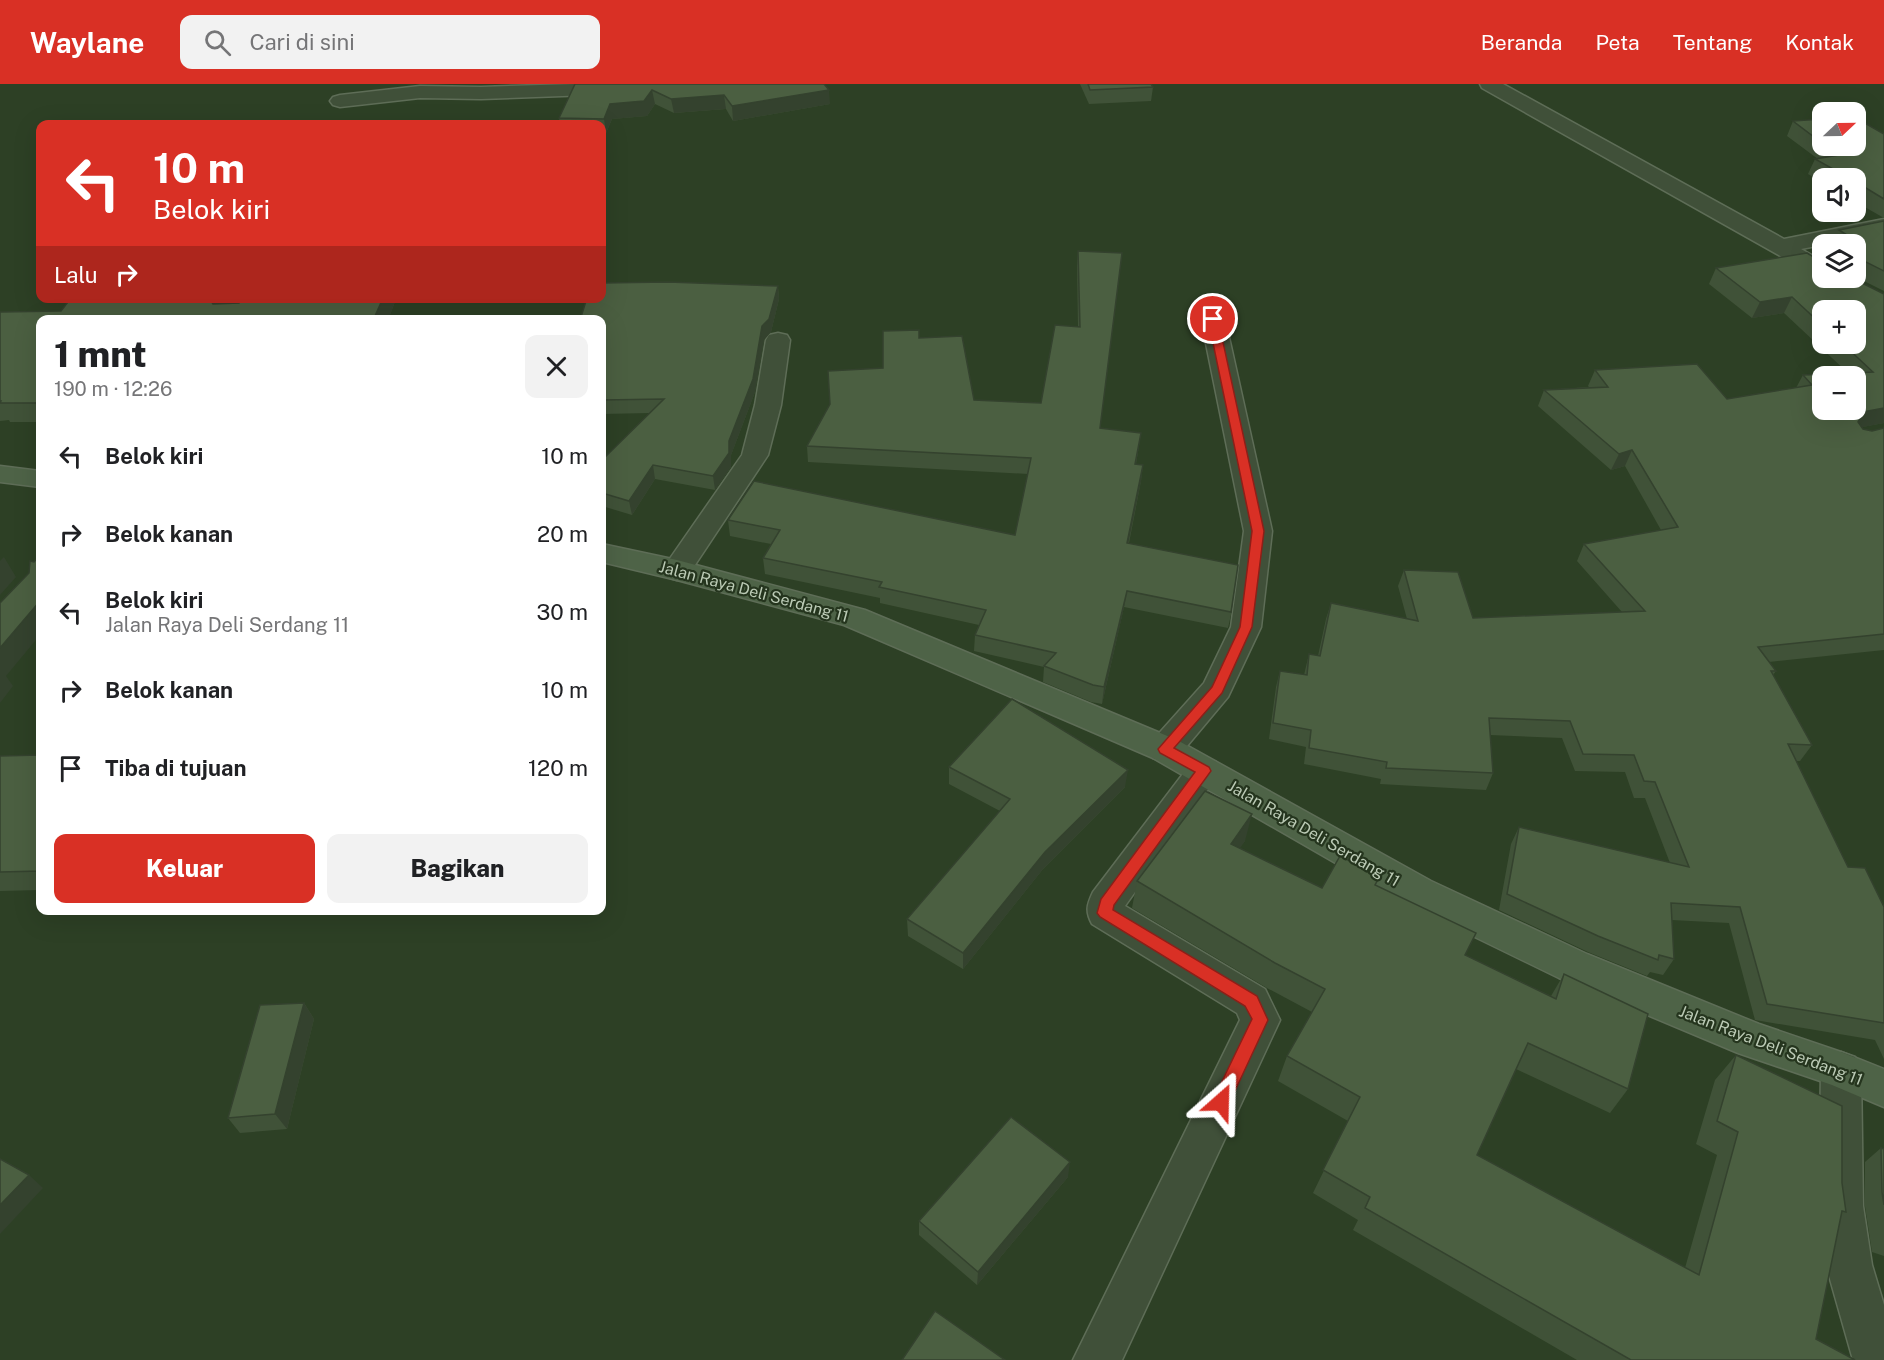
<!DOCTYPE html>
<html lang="id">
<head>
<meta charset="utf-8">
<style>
	:root { --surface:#fff; --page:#f2f2f2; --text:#202124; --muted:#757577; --accent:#d93025 }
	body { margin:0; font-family:"Public Sans",sans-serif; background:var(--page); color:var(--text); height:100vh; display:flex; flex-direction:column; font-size:22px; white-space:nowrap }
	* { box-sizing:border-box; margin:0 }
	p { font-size:20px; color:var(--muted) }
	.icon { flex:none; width:33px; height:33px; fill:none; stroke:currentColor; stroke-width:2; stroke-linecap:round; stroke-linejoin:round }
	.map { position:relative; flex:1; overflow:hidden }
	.side { position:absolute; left:36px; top:231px; width:570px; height:600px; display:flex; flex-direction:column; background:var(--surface); border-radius:12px; box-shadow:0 6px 24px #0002 }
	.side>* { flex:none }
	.banner { position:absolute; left:36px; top:36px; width:570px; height:183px; border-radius:12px; box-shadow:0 6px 24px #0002; background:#d93025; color:#fff; overflow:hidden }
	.needle { width:39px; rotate:68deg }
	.buttons { position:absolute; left:1812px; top:18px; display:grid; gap:12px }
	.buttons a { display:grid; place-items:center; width:54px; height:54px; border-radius:12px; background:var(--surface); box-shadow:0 6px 24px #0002; font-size:30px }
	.pin { position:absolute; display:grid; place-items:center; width:51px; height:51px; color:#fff; margin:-26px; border:3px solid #fff; border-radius:50%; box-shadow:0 2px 6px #0007 }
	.me { position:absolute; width:66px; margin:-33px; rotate:25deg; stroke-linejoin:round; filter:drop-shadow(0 0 4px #0008) }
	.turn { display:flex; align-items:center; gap:21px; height:126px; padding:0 18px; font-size:27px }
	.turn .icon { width:78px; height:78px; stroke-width:2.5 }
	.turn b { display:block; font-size:42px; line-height:51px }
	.then { display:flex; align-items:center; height:57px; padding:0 18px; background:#0003; gap:12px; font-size:22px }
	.round { display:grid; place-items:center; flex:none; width:63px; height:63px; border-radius:12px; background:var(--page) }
	.overview { display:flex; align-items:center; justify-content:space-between; height:102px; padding:0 18px }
	h1 { font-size:36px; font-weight:800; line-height:45px }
	.button { display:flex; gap:12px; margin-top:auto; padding:12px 18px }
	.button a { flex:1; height:69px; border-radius:12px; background:var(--accent); color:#fff; font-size:24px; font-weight:800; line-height:69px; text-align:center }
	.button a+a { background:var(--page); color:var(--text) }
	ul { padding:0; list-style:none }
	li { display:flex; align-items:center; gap:18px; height:78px; padding:0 18px }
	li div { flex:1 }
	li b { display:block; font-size:22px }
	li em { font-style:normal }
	header { display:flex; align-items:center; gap:36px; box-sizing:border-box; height:84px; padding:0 30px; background:var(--accent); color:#fff }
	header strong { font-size:28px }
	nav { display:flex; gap:33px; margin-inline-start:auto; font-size:21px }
	.search { width:420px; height:54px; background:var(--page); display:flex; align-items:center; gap:15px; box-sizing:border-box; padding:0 21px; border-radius:12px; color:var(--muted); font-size:22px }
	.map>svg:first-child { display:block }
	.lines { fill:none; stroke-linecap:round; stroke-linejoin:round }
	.street-casing { stroke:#5e6d57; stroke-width:3 }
	.secondary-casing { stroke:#5e6d57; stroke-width:3 }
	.street { fill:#405039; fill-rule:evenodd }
	.secondary { fill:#4e6347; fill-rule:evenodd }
	.wall { fill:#405238; fill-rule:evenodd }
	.shaded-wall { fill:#34422e }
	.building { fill:#4b5f41; stroke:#34422e; stroke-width:1.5; fill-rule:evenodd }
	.route { fill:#d93025; stroke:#8d1f18; stroke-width:1.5 }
	.labels { text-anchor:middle; stroke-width:4.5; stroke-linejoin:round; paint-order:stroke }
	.street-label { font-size:16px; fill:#bbcab5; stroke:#25351e }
</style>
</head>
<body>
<header>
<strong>Waylane</strong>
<div class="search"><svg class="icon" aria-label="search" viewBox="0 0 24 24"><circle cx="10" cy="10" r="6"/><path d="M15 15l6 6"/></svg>Cari di sini</div>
<nav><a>Beranda</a><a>Peta</a><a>Tentang</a><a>Kontak</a></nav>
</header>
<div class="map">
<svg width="1884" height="1276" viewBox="0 0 1884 1276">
	<rect width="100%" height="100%" fill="#2d4025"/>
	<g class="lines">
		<defs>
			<g id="street">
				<polygon points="573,0 623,0 626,4 624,8 617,10 481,15 420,14 340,23 333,21 330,17 333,13 340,11 420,2 481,3"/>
				<polygon points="1480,0 1503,0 1784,155 1884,135 1884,149 1801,165 1822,177 1822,193 1814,191 1482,4"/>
				<polygon points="1213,228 1221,230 1225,235 1272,447 1261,543 1228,613 1177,674 1165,678 1153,674 1148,665 1153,656 1204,599 1231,543 1244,447 1201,235 1205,230"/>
				<polygon points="778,249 787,251 790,256 781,321 768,371 687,493 677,496 667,493 662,486 742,371 755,321 766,256 769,251"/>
				<path d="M 1204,674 L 1216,678 L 1221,687 L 1125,822 L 1265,905 L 1280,936 L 1122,1276 L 1073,1276 L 1240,936 L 1237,929 L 1092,840 C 1085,827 1087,821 1093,808 L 1192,678 Z"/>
				<polygon points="1841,968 1855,973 1861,986 1863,1122 1872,1181 1884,1221 1884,1276 1853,1276 1826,1181 1819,1122 1821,986 1827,973"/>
			</g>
			<g id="secondary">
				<polygon points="0,382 40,387 40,403 0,398"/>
				<polygon points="602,460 677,476 865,526 1177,656 1431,797 1587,870 1759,940 1841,968 1884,985 1884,1023 1832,1001 1738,969 1559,894 1405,819 1153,674 844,541 677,496 602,478"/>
			</g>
		</defs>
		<use href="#street" class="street-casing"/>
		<use href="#secondary" class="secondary-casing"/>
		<use href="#street" class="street"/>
		<use href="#secondary" class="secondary"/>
	</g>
	<g class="wall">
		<polygon points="575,0 824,0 830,20 733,37 726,25 674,29 655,20 647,32 612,35 606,49 602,49 602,40 560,40 559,34"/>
		<polygon points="1080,0 1151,0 1153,3 1151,17 1089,20"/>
		<polygon points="1822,35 1822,62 1856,62 1884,50 1884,134 1856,118 1856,94 1822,94 1822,98 1808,90 1815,75 1818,75 1787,52 1793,37"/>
		<polygon points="1884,137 1884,207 1856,193 1856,160 1832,160 1839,146"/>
		<polygon points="1078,167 1100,344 1141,349 1136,380 1143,381 1141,397 1129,459 1232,526 1228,544 1124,523 1102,620 1091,618 1043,598 1044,583 974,567 975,551 979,541 880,519 880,514 765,490 763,474 771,460 730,452 728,436 1015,451 1028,390 808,378 807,362 883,284 919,254 974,316 1041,319 1078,243 1077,182"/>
		<path d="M 1716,184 L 1852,194 L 1884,339 L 1862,343 L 1863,345 L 1872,347 L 1884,344 L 1884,566 L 1769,578 L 1776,587 L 1773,591 L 1812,661 L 1800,677 L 1796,677 L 1848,783 L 1884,823 L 1884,975 L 1875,956 L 1755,936 L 1729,839 L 1672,836 L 1674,875 L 1663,891 L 1650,888 L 1647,892 L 1588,868 L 1499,826 L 1511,760 L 1519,743 L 1670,779 L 1645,714 L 1634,714 L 1625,688 L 1575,687 L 1562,654 L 1490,651 L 1493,689 L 1486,706 L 1380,700 L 1381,695 L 1304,680 L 1306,663 L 1269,655 L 1276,603 L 1280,587 L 1304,591 L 1309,570 L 1318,572 L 1326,535 L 1331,519 L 1407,535 L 1398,502 L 1404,486 L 1473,534 L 1622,528 L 1577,477 L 1584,460 L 1661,446 L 1625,382 L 1611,386 L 1538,322 L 1544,306 L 1589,303 L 1588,302 L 1595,286 L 1727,315 L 1796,304 L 1803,291 L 1848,289 L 1784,229 L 1752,234 L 1709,200 ZM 1822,226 L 1856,260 L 1822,260 Z"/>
		<polygon points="778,202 779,215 771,248 764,256 755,308 731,371 731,383 715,406 655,395 632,431 602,422 602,376 650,329 602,330 602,236"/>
		<polygon points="71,214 219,214 221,220 396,215 388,236 40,236 40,338 10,338 9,336 0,337 0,228 61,227"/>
		<polygon points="40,671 40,806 0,807 0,672"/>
		<polygon points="949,683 1125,703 1043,785 963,885 908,852 907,835 1000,727 949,700"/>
		<polygon points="1245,757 1239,764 1322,804 1376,802 1465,871 1551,912 1564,890 1628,1005 1610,1029 1516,985 1477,1071 1685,1184 1717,1071 1696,1060 1715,996 1736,971 1842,1099 1846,1128 1841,1132 1816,1255 1855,1276 1577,1276 1353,1146 1358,1136 1313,1109 1348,1037 1278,997 1287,972 1312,928 1267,904 1132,824 1137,797"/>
		<polygon points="304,919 314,935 287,1045 240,1049 228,1034"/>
		<polygon points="1881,1064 1884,1065 1884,1172 1872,1168 1865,1122 1865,1078"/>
		<polygon points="1068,1093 977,1201 919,1151 919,1137"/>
	</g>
	<g class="shaded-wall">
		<polygon points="652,6 655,20 647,32 612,35 606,49 604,35 610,20"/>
		<polygon points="829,6 830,20 733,37 732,22"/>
		<polygon points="724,11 726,25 674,29 671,15"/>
		<polygon points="778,202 779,215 771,248 764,256 755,308 731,371 731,383 715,406 713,392 729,357 762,242"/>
		<polygon points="1792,213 1784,229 1752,234 1760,218"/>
		<polygon points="212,214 219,214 223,224 219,235 211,217"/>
		<polygon points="383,214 396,214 396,215 388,236 376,236 375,232"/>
		<polygon points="1884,324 1884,339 1853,345 1863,328"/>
		<polygon points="1632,366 1625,382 1611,386 1619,370"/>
		<polygon points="653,381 655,395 632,431 629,417"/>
		<polygon points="1143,381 1141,397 1125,475 1127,459"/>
		<polygon points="4,473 16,493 0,511 0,477"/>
		<polygon points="1127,507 1124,523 1102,620 1104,603"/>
		<polygon points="40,517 40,551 6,592 13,602 0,619 0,564"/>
		<polygon points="1128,686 1125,703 1043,785 963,885 963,869 1045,768"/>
		<polygon points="1252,730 1245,757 1224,787 1231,760"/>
		<polygon points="304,919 314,935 287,1045 275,1030"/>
		<polygon points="1070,1078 1068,1093 977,1201 978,1188"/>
		<polygon points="29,1091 43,1104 0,1150 0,1121"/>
	</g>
	<g class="building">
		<polygon points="575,0 824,0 829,6 732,22 724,11 671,15 652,6 644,17 610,20 604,35 559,34"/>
		<polygon points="1088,0 1151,0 1153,3 1090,6"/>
		<polygon points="1856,34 1884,50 1884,115 1856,98 1856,94 1849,94 1815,75 1839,71 1826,62 1856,62"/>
		<polygon points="1822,35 1822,59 1793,37"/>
		<polygon points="1884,137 1884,187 1862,176 1856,177 1856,161 1861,160 1839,146"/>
		<polygon points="1078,167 1122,169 1100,344 1141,349 1135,380 1143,381 1127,459 1238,481 1231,528 1127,507 1104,603 1093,601 1044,582 1056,569 975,551 986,526 879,503 882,498 763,474 780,446 728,436 754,397 1015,451 1031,374 807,362 830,320 828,287 883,284 883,247 919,246 919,254 962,252 974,316 1041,319 1055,241 1080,243"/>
		<path d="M 1807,169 L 1822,178 L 1822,194 L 1852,194 L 1884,210 L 1884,324 L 1863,328 L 1858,338 L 1863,345 L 1872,347 L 1884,344 L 1884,550 L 1758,563 L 1776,587 L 1771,587 L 1812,661 L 1788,660 L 1848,783 L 1865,784 L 1884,823 L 1884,939 L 1767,920 L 1740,823 L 1671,819 L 1674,875 L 1659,871 L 1658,876 L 1598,852 L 1507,810 L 1519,743 L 1689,783 L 1655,698 L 1644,697 L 1634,671 L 1583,670 L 1570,637 L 1489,634 L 1493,689 L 1386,684 L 1387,678 L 1309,664 L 1311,646 L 1273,639 L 1280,587 L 1307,591 L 1309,570 L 1320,572 L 1331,519 L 1418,537 L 1404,486 L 1458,488 L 1473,534 L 1645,527 L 1584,460 L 1678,443 L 1632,366 L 1619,370 L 1544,306 L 1608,303 L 1595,286 L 1697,280 L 1727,315 L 1812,301 L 1803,291 L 1873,288 L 1843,260 L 1856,260 L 1856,226 L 1822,226 L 1822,241 L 1792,213 L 1760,218 L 1716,184 ZM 1822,292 L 1856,292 L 1856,326 L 1822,326 Z"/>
		<polygon points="668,198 778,202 769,235 762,242 753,295 729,357 729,369 713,392 653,381 629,417 602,409 602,376 664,315 602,316 602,236 580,236 587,214 602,214 602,199"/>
		<polygon points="71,214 212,214 211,217 213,220 239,219 241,214 383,214 375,232 379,232 377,236 40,236 40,319 0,319 1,317 0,317 0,228 61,227"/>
		<polygon points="40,471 40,517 0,564 0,519 29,489 30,477 34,478"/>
		<polygon points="1012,615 1128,686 1045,768 963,869 907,835 1010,715 949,683"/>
		<polygon points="40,671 40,787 0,788 0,672"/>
		<polygon points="1205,707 1252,730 1231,760 1322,804 1340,772 1380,792 1375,801 1476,849 1465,871 1556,915 1564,890 1648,930 1628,1005 1528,959 1477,1071 1699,1191 1738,1048 1717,1037 1736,971 1842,1022 1842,1099 1846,1128 1842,1127 1816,1255 1855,1276 1631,1276 1365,1124 1370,1113 1323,1086 1360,1013 1287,972 1325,905 1275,879 1137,797"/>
		<polygon points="304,919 275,1030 228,1034 260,921"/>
		<polygon points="1011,1033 1070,1078 978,1188 919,1137"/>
		<polygon points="1881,1064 1884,1065 1884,1121 1882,1108"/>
		<polygon points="0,1075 29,1091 0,1121"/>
		<polygon points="935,1227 1005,1276 902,1276"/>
	</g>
	<polygon class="route" points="1213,232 1218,235 1264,447 1252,543 1222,609 1174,664 1209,683 1211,687 1114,821 1113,826 1257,912 1268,936 1227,1024 1221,1026 1214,1024 1212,1018 1252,935 1245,922 1100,833 1097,829 1101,815 1195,688 1160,669 1158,665 1212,603 1240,543 1252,447 1208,235"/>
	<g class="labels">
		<g class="street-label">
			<text transform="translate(754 507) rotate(15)" y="6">Jalan Raya Deli Serdang 11</text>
			<text transform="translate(1314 749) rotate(30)" y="6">Jalan Raya Deli Serdang 11</text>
			<text transform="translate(1771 961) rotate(21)" y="6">Jalan Raya Deli Serdang 11</text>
		</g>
	</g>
</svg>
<div class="buttons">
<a><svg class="needle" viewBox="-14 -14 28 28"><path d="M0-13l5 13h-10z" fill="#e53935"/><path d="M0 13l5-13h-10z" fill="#757577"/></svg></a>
<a><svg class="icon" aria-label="sound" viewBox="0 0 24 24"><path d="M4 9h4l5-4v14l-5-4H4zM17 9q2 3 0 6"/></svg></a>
<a><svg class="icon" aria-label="layers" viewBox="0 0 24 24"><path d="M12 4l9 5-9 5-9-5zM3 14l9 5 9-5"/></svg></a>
<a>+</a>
<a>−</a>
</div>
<div class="pin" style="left:1213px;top:235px;background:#d93025"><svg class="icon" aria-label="arrive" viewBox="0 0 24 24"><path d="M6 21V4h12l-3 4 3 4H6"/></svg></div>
<svg class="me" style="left:1221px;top:1018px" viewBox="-20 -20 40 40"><path d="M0-17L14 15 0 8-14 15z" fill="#d93025" stroke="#fff" stroke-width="4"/></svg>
<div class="banner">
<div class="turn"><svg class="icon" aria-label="left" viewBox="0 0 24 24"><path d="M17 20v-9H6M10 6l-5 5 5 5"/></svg><div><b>10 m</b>Belok kiri</div></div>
<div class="then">Lalu<svg class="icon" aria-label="right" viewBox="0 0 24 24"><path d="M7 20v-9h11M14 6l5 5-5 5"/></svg></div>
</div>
<section class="side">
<div class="overview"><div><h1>1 mnt</h1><p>190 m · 12:26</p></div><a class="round"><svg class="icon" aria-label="close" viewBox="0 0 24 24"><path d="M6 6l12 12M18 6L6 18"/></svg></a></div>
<ul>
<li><svg class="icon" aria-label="left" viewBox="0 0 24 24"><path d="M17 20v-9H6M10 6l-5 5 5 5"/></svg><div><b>Belok kiri</b></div><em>10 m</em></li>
<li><svg class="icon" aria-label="right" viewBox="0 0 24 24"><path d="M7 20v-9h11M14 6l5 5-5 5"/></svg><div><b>Belok kanan</b></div><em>20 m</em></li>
<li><svg class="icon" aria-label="left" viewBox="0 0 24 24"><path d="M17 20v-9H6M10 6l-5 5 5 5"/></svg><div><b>Belok kiri</b><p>Jalan Raya Deli Serdang 11</p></div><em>30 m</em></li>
<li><svg class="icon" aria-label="right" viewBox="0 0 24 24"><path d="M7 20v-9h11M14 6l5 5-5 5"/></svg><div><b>Belok kanan</b></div><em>10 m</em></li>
<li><svg class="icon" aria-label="arrive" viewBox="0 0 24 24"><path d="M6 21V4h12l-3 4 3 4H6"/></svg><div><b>Tiba di tujuan</b></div><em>120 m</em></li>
</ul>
<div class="button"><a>Keluar</a><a>Bagikan</a></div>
</section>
</div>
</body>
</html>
